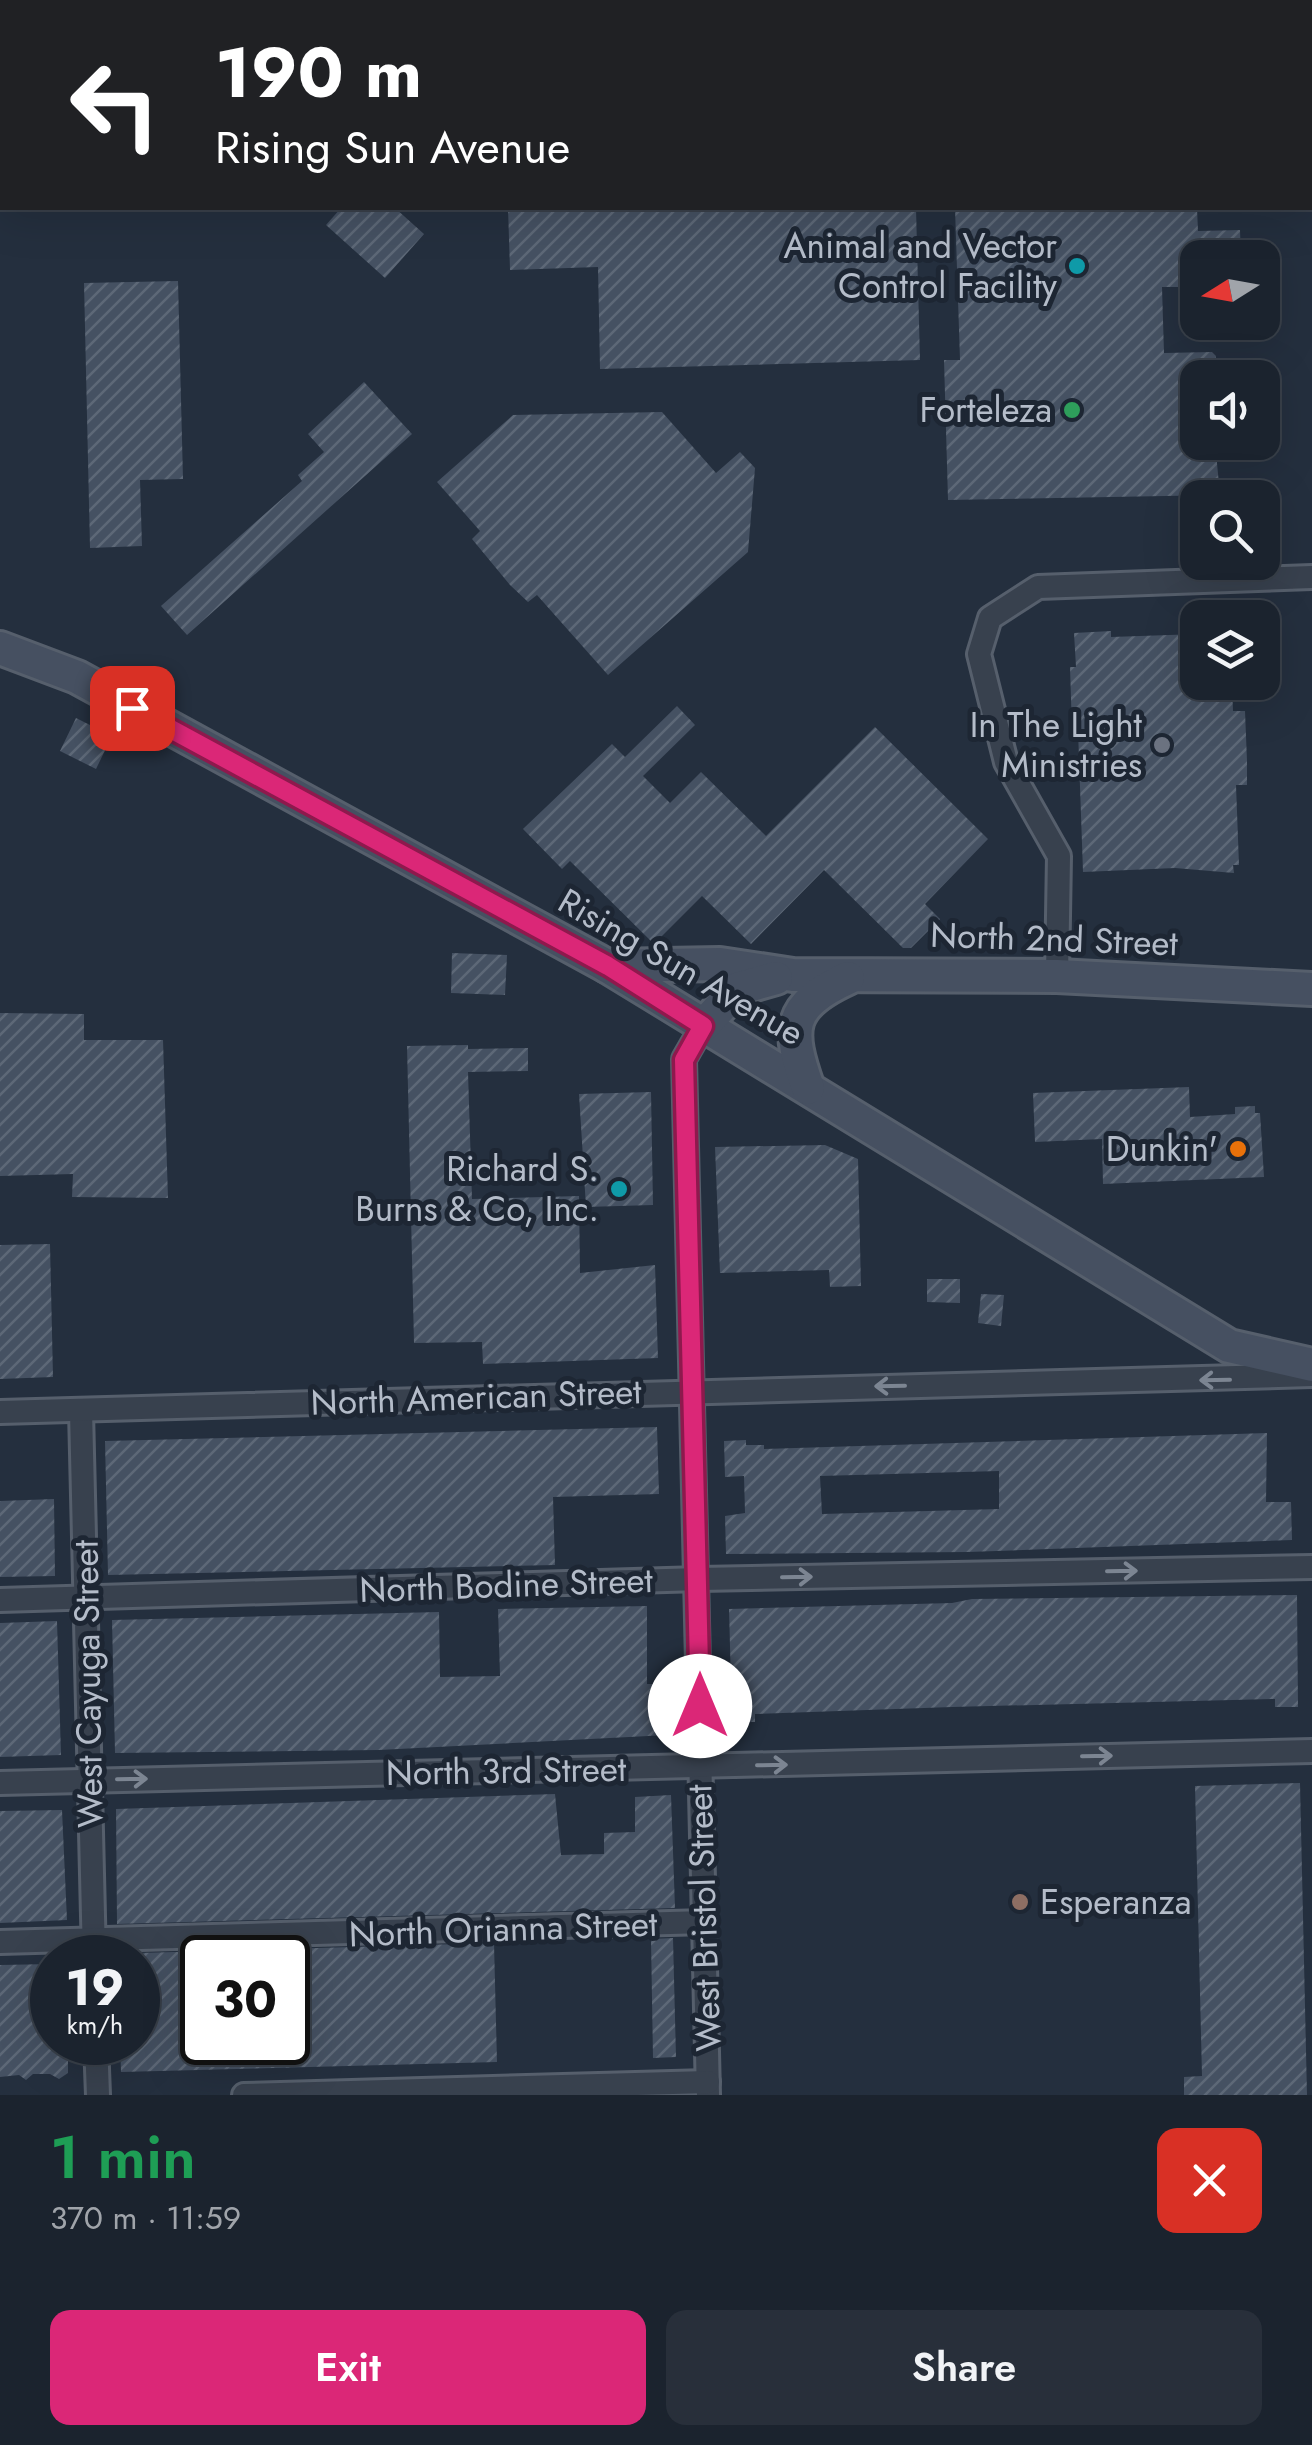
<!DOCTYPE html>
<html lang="en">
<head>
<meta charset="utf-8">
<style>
	:root { --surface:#1b232e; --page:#282f3a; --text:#f1f3f6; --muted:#a0a4aa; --line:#39404a; --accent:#db2777 }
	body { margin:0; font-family:Jost,sans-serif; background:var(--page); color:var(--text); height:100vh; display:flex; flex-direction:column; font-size:38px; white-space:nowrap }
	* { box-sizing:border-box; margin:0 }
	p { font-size:32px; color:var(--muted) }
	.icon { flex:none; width:55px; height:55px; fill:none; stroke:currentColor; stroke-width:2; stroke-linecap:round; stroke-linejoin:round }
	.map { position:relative; height:2095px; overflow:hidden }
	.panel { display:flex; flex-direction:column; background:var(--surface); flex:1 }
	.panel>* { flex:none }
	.banner { position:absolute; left:0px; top:0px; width:1312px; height:210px; box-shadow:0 10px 40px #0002,0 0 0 2px var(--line); background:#202124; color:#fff; overflow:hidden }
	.needle { width:65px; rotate:259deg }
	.buttons { position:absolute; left:1180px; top:240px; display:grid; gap:20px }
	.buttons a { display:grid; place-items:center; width:100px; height:100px; border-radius:20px; background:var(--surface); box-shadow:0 10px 40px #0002,0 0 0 2px var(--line); font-size:50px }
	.speed { position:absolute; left:30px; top:1935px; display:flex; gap:20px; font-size:50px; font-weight:700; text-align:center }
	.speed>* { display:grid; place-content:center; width:130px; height:130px; border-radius:50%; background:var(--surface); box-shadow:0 10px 40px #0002,0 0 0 2px var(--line); line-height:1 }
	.speed small { font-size:25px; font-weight:400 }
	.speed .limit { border:5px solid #111; border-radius:15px; background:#fff; color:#111 }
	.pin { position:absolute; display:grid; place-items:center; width:85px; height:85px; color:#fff; margin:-42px; border-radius:20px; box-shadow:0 5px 15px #0006 }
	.me { position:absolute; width:110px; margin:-55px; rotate:0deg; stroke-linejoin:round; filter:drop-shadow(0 0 8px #0008) }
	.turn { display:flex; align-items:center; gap:35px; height:210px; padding:0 50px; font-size:45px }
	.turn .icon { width:130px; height:130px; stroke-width:2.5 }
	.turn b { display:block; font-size:70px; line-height:85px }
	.round { display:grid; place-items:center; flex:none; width:105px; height:105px; border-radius:20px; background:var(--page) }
	.headline { display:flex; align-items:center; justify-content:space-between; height:170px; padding:0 50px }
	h1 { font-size:60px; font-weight:600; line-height:75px; color:#1e9e55 }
	.action { display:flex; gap:20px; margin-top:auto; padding:20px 50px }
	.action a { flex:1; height:115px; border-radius:20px; background:var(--accent); color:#fff; font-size:40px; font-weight:600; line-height:115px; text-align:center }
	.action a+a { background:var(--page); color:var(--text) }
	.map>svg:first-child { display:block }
	.building { fill:url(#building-hatch); fill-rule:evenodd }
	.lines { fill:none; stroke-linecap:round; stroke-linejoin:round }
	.street-casing { stroke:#565f6c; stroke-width:28 }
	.secondary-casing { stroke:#565f6c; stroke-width:38 }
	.street { stroke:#38414e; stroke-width:22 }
	.secondary { stroke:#465061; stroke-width:32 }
	.oneway { stroke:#7c8592 }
	.route-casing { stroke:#8e194d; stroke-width:25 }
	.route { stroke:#db2777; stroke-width:18 }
	.culture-dot { fill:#0f9aa8; stroke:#1d2633; stroke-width:4 }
	.leisure-dot { fill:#2e9e5b; stroke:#1d2633; stroke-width:4 }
	.worship-dot { fill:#6b7280; stroke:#1d2633; stroke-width:4 }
	.food-dot { fill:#e8710a; stroke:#1d2633; stroke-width:4 }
	.education-dot { fill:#8d6e63; stroke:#1d2633; stroke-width:4 }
	.labels { text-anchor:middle; stroke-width:10; stroke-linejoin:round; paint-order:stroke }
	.poi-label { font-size:35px; fill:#b4bcc9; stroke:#1d2633; text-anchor:end }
	.street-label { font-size:35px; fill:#b4bcc9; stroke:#1d2633 }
</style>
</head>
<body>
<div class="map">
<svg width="1312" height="2095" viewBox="0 0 1312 2095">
	<defs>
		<pattern id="building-hatch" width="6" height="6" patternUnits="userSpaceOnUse" patternTransform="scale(2.5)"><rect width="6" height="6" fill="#455162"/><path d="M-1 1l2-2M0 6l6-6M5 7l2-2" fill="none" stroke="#5d6877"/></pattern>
	</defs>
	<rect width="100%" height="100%" fill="#242f3e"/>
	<g class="building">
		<polygon points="341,208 395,208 424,234 385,278 326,225"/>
		<polygon points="508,208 916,208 920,360 600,369 598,267 510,270"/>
		<polygon points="955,208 1197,208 1198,231 1240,230 1241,258 1198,258 1198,287 1162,287 1164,353 1212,352 1216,356 1216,378 1198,378 1198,442 1215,442 1220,495 948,500 944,360 960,360"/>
		<polygon points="178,281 183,479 140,480 142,546 90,548 84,283"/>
		<polygon points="364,382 412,434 187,635 161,606 302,481 298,475 324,452 308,434"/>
		<polygon points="662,412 716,473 740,452 755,468 748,552 608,675 537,595 528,602 510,585 472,539 480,531 437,482 513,415"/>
		<polygon points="1111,631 1111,637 1198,634 1198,682 1232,682 1233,711 1245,711 1247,761 1247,785 1236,785 1239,865 1233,865 1234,873 1175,868 1083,872 1078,730 1072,730 1070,667 1076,667 1074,633"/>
		<polygon points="677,706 695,725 643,776 670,803 701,772 766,836 875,727 988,839 925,904 940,919 911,948 903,948 824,870 751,944 702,896 654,944 570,861 562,869 523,829 612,744 625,757"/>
		<polygon points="76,718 112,736 96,769 60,751"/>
		<polygon points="452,953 507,955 505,995 451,993"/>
		<polygon points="0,1013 84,1014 84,1040 163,1040 168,1198 72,1197 73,1174 0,1176"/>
		<polygon points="468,1045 468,1049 528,1048 528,1071 468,1072 472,1199 579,1196 580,1273 655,1265 658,1358 483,1364 482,1342 414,1343 407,1046"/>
		<polygon points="1189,1087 1190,1117 1235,1114 1235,1107 1255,1106 1255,1113 1260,1113 1264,1177 1103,1184 1102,1139 1035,1142 1033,1093"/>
		<polygon points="651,1092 653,1205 586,1207 579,1094"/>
		<polygon points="825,1145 858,1159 861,1286 830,1287 829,1270 720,1273 715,1147"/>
		<polygon points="50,1244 53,1377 0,1379 0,1245"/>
		<polygon points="927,1279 960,1279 960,1303 927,1302"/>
		<polygon points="981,1294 1004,1295 1001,1326 978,1323"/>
		<polygon points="657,1427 659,1494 553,1497 555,1565 108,1575 105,1441"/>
		<path d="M 1267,1433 L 1266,1502 L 1291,1502 L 1292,1540 L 968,1552 L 726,1554 L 725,1516 L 745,1513 L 744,1476 L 725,1477 L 724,1441 L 746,1440 L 746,1445 L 764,1445 L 764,1449 ZM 999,1471 L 999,1509 L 822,1514 L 820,1476 Z"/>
		<polygon points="54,1499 55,1576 0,1577 0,1501"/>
		<polygon points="1297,1595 1298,1707 1275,1707 1275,1699 952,1707 755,1714 755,1722 732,1722 729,1609 952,1603 972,1599"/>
		<polygon points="647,1606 647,1684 666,1684 668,1735 379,1750 115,1753 112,1620 439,1612 440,1677 500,1676 498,1609"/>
		<polygon points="57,1621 61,1755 0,1757 0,1623"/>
		<polygon points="1300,1783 1307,2095 1184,2095 1184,2077 1202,2076 1195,1786"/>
		<polygon points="555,1794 561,1855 604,1854 604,1833 635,1832 635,1797 671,1795 675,1908 117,1924 116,1809"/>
		<polygon points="62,1810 67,1920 0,1923 0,1811"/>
		<polygon points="673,1938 676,2057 653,2058 651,1939"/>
		<path d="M 494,1943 L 497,2062 L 121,2072 L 120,2042 L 138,2042 L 137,1953 ZM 202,1958 L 288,1958 L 288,1984 L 311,1983 L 312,2023 L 288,2024 L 288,2042 L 202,2042 Z"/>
		<polygon points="52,1964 52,2042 68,2042 68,2073 59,2079 50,2074 33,2074 26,2080 19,2075 0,2077 0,1965"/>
	</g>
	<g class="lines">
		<defs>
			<g id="street">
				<polyline points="1057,976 1059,856 1006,762 979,654 990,618 1038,587 1312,577"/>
				<polyline points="703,1026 684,1059 708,2095"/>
				<polyline points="81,1411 94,1958"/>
				<polyline points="0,1412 1312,1375"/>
				<polyline points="0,1600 700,1579 1312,1567"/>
				<polyline points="0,1783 1312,1751"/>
				<polyline points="0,1942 706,1922"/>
				<polyline points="96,2042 98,2095"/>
				<polyline points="244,2095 708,2082"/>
			</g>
			<g id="secondary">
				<polyline points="1311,0 1312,33"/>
				<polyline points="0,648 77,677 607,966 1229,1346 1312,1365"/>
				<polyline points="607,966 720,964 793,975 1057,976 1312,989"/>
				<polyline points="703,1026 737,989 776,978"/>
				<path d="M 808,1088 C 787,1029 787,1006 848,978"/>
			</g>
		</defs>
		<use href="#street" class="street-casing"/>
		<use href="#secondary" class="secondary-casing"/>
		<use href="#street" class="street"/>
		<use href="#secondary" class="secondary"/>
	</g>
	<defs><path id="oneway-shaft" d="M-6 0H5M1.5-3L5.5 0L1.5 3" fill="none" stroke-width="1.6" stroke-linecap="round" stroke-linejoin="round" transform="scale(2.5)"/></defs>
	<g class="oneway">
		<use href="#oneway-shaft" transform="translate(1215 1380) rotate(179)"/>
		<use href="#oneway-shaft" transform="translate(890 1386) rotate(179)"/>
		<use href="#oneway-shaft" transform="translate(1122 1571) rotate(-1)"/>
		<use href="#oneway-shaft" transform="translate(797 1577) rotate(-1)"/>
		<use href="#oneway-shaft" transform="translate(1097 1756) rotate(-1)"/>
		<use href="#oneway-shaft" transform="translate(772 1765) rotate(-1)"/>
		<use href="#oneway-shaft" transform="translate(132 1779) rotate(-1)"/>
	</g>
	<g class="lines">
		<defs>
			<polyline id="route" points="132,708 608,966 703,1026 684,1060 700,1706"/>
		</defs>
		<use href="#route" class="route-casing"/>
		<use href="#route" class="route"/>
	</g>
	<g class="culture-dot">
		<circle cx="1077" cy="266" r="10"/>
		<circle cx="619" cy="1189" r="10"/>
	</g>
	<circle class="leisure-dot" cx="1072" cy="410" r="10"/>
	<circle class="worship-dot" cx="1162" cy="745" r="10"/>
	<circle class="food-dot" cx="1238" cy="1149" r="10"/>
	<circle class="education-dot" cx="1020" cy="1902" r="10"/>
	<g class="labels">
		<g class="poi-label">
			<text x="1057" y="258">Animal and Vector<tspan x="1057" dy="40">Control Facility</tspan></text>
			<text x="1052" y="422">Forteleza</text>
			<text x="1142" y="737">In The Light<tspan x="1142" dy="40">Ministries</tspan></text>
			<text x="1218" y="1161">Dunkin'</text>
			<text x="599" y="1181">Richard S.<tspan x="599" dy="40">Burns &amp; Co, Inc.</tspan></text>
			<text x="1040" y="1914" text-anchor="start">Esperanza</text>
		</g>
		<g class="street-label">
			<text transform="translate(1054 939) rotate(2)" y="12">North 2nd Street</text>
			<text transform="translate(681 967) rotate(30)" y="12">Rising Sun Avenue</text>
			<text transform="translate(476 1397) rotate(-2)" y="12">North American Street</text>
			<text transform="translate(506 1585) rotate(-2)" y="12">North Bodine Street</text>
			<text transform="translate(88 1684) rotate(-91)" y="12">West Cayuga Street</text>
			<text transform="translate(506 1771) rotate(-1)" y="12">North 3rd Street</text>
			<text transform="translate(704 1918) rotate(-92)" y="12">West Bristol Street</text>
			<text transform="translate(503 1929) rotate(-2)" y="12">North Orianna Street</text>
		</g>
	</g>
</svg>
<div class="buttons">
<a><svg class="needle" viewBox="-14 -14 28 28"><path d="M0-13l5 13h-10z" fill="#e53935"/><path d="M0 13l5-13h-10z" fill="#a0a4aa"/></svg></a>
<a><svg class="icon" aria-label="sound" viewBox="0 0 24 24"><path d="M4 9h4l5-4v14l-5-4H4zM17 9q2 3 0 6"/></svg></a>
<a><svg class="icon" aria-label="search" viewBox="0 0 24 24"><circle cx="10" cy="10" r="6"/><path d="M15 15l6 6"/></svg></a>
<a><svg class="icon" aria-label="layers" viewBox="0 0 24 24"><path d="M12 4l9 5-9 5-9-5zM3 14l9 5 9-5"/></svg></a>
</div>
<div class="speed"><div>19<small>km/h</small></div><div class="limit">30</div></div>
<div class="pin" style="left:132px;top:708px;background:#d93025"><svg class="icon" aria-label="arrive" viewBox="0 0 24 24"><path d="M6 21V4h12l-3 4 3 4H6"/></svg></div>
<svg class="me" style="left:700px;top:1706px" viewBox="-20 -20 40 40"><circle r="19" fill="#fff"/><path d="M0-13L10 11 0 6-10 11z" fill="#db2777"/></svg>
<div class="banner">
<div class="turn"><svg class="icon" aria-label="left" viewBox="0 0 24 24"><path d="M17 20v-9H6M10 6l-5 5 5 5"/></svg><div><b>190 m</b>Rising Sun Avenue</div></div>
</div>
</div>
<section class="panel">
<div class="headline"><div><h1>1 min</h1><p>370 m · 11:59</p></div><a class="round" style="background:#d93025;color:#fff"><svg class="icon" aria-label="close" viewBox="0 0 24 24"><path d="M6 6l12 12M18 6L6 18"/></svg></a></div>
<div class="action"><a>Exit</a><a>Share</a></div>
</section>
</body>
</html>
